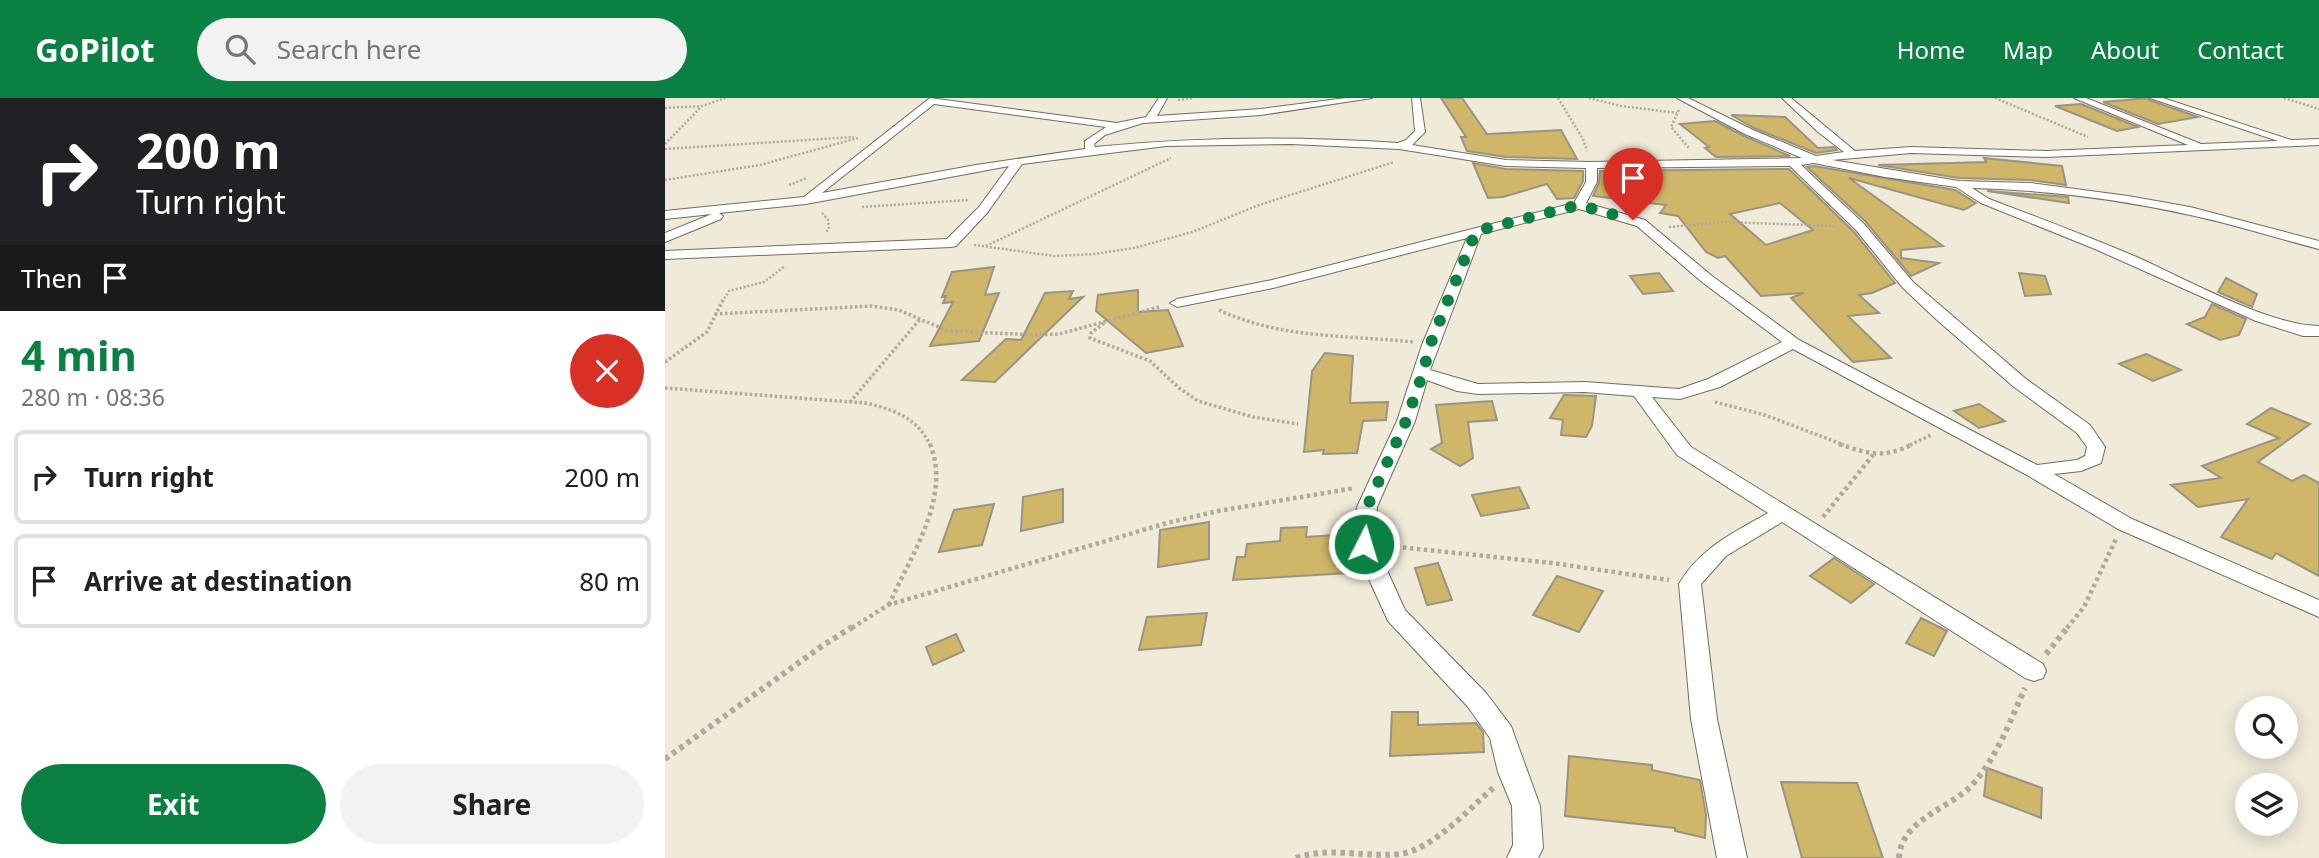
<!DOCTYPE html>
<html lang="en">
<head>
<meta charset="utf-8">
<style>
	:root { --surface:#fff; --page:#f2f2f2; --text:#222; --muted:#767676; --line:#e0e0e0; --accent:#0b8043 }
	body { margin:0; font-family:"Noto Sans",sans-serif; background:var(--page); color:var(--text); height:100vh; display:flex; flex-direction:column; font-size:26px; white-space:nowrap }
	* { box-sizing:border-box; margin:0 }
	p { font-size:23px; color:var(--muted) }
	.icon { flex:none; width:38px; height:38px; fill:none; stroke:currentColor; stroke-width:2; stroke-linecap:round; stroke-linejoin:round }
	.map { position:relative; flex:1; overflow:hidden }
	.sheet { display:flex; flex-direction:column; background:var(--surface); width:665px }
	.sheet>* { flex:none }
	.guide { background:#202124; color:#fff; overflow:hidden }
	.tools { position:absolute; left:1570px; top:598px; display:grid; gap:14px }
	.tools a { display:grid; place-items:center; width:63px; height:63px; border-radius:50%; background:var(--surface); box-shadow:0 4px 18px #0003; font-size:35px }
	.pin { position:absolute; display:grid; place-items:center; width:60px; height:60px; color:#fff; margin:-72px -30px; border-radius:50% 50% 50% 0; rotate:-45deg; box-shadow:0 0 7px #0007 }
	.pin .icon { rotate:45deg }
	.me { position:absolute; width:77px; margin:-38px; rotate:5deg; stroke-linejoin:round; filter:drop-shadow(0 0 5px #0008) }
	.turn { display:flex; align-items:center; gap:24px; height:147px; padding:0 21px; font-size:32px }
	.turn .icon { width:91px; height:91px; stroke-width:2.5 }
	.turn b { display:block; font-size:49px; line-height:60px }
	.then { display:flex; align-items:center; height:66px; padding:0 21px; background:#0003; gap:14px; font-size:26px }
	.round { display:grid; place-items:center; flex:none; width:74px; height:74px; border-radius:37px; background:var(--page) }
	.overview { display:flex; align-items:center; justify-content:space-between; height:119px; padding:0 21px }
	h1 { font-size:42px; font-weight:700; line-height:52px; color:var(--accent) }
	.primary-button { display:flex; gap:14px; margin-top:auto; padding:14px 21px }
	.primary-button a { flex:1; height:80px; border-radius:42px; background:var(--accent); color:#fff; font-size:28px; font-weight:700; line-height:80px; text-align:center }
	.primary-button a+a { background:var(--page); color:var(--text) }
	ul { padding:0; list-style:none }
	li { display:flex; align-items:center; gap:21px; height:94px; margin:0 14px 10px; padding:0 7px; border:4px solid var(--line); border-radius:10px }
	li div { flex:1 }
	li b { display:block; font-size:26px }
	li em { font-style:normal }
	header { display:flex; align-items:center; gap:42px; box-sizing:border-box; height:98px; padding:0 35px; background:var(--accent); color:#fff }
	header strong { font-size:33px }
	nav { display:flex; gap:38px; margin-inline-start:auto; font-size:24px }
	.search { width:490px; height:63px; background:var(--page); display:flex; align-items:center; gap:18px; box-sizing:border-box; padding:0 24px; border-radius:38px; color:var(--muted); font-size:26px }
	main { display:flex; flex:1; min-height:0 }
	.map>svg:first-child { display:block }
	.building { fill:#d0b668; stroke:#999484; stroke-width:2; fill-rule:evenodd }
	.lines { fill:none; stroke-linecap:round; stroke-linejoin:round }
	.street-casing { stroke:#726d5d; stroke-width:2 }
	.path-far3 { stroke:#afaa9c; stroke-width:2.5; stroke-dasharray:2 2; stroke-linecap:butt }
	.path-far2 { stroke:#afaa9c; stroke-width:3.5; stroke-dasharray:2.5 2.5; stroke-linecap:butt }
	.path-far1 { stroke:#afaa9c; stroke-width:4.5; stroke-dasharray:3.5 3.5; stroke-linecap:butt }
	.path { stroke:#afaa9c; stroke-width:6; stroke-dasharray:4.5 4.5; stroke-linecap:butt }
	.street { fill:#fff; fill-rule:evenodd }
	.route { stroke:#0b8043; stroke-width:12; stroke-dasharray:0 21.6 }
</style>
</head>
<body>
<header>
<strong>GoPilot</strong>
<div class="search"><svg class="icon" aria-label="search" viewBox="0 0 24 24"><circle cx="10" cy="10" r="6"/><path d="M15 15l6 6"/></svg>Search here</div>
<nav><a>Home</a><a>Map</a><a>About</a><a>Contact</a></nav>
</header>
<main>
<section class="sheet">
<div class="guide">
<div class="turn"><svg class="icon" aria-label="right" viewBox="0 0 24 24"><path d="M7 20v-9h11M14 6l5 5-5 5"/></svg><div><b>200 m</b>Turn right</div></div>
<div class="then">Then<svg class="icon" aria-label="arrive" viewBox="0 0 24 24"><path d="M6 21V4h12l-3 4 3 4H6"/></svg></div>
</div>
<div class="overview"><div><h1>4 min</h1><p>280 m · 08:36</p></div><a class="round" style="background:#d93025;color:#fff"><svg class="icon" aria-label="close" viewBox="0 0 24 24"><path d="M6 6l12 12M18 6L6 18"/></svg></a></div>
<ul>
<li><svg class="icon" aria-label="right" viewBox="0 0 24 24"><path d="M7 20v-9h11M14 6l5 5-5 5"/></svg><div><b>Turn right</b></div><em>200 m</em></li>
<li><svg class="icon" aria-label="arrive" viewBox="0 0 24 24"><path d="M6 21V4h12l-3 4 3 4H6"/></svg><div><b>Arrive at destination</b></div><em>80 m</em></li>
</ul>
<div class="primary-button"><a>Exit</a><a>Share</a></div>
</section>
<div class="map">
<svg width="1654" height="760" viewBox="0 0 1654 760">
	<rect width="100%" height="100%" fill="#f0ead8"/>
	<g class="building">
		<polygon points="776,0 797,0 822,36 896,32 912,61 841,59 802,53 796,39 801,39"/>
		<polygon points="1483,0 1484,2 1533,19 1493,26 1438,4"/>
		<polygon points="1416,6 1473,29 1452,33 1390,8"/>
		<polygon points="1066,17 1120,19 1153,50 1169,49 1172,52 1151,55 1089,30"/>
		<polygon points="1050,23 1079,38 1125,58 1051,59 1040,50 1044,49 1015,26"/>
		<polygon points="1319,60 1397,68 1401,87 1365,82 1294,80 1213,67 1321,64"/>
		<polygon points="808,65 841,71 918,73 918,83 909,100 892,101 882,86 838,99 823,100"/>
		<polygon points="1149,68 1290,92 1311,105 1299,112 1184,80 1278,148 1236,152 1236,160 1274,165 1246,178 1201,124 1142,69"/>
		<path d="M 1124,71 L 1189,134 L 1230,185 L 1207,195 L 1194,197 L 1214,215 L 1183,218 L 1226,260 L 1188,264 L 1126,200 L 1139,195 L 1096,198 L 1060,158 L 1053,160 L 1041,154 L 1013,118 L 995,115 L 1001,107 L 928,98 L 934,85 L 935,73 ZM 1115,105 L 1148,132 L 1101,147 L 1065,116 Z"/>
		<polygon points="1322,93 1403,99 1404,105"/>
		<polygon points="329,169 320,197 334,195 314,243 265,248 288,204 278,205 281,198 277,199 287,174"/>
		<polygon points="994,175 1008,193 978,196 965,178"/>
		<polygon points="1354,175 1380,178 1386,196 1360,198"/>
		<polygon points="1561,180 1592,196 1587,209 1553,194"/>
		<polygon points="473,192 473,214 503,212 518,248 481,255 431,213 433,197"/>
		<polygon points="408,193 404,201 418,199 330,284 297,282 341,241 356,242 380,195"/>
		<polygon points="1547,206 1581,221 1574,237 1555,242 1522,226 1540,219"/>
		<polygon points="660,255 688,258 685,305 723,304 721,322 698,323 692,355 658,356 659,352 639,354 647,273"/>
		<polygon points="1481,256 1516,272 1488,283 1454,266"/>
		<polygon points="899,297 931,298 927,328 921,339 896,337 898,322 885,320"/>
		<polygon points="827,303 832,322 803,324 808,360 795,368 766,351 777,345 771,307"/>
		<polygon points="1314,306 1340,323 1314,330 1289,313"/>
		<polygon points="1606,310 1645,326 1593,364 1627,383 1639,377 1654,385 1654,478 1611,455 1607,461 1556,439 1583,401 1533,409 1506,387 1556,380 1537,368 1614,340 1582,326"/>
		<polygon points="854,389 864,410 816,418 807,397"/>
		<polygon points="398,391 398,424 356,433 358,399"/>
		<polygon points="329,406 317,447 274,454 289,412"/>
		<polygon points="544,424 544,461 493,469 495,432"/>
		<polygon points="642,429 641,439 685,436 684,475 568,482 572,459 580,459 582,446 615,443 616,430"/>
		<polygon points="1169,460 1209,486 1186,505 1145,478"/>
		<polygon points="773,465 787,502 762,507 750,470"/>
		<polygon points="892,478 938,493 914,534 868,517"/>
		<polygon points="542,515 536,547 474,552 482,519"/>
		<polygon points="1256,520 1282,533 1269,558 1241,545"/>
		<polygon points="291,536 299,553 268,567 261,549"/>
		<polygon points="727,614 753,614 753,627 811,625 818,634 819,654 725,658"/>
		<polygon points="904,658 987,667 987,672 1035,682 1041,717 1040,740 1010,733 1010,730 900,718"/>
		<polygon points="1322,670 1377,690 1376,720 1319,698"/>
		<polygon points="1116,684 1192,685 1218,760 1137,760"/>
	</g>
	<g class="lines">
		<defs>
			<path id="street" d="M 265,0 L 452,25 L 481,19 L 494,0 L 502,0 L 492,18 L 596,11 L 681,0 L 707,0 L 596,17 L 478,25 L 440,37 L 429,46 L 430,49 C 531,39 632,38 733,45 L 741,42 L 750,33 L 747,0 L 755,0 L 760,34 L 747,47 L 841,62 L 926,64 L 1137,60 L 1080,36 L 1012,0 L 1023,0 L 1088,32 L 1151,58 L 1179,54 L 1153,34 L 1117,0 L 1126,0 L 1190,53 L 1246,49 L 1381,53 L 1523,47 L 1409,0 L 1421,0 L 1536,46 L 1613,43 L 1485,0 L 1498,0 L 1626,42 L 1654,41 L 1654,47 L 1381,59 L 1246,55 L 1167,62 L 1294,83 L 1365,85 L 1463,98 L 1525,109 L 1654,143 L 1654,151 C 1611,140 1568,126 1525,117 C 1454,101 1380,92 1307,90 L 1324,101 C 1374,120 1425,139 1474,160 C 1520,181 1606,228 1654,228 L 1654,238 L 1638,238 L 1591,223 L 1430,151 L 1316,105 L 1291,89 L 1220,79 L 1149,65 L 1136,67 L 1199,126 L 1248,184 L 1361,281 L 1425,327 L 1440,349 L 1436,365 L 1416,373 L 1389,376 L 1467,421 L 1654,502 L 1654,519 L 1453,431 L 1362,377 L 1128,251 L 1055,289 L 1015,301 L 987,299 L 1026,349 L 1378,566 L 1381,573 L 1378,580 L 1369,583 L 1360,580 L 1117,424 L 1061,458 L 1036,486 L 1052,621 L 1082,760 L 1052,760 L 1026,621 L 1014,486 C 1035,450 1068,435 1103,415 L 1012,357 L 969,298 L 920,294 L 813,296 L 792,293 L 762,282 L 750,323 L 712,409 L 710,446 L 740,512 L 821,595 L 846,628 L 875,708 L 878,750 L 873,760 L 842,760 L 848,747 L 847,708 L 833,674 L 825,640 L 803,609 L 723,523 L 688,446 L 692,409 L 732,323 L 757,247 L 802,140 L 608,190 L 512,209 L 505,205 L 512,201 L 607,182 L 909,105 L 921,84 L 921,70 L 841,68 L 734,51 L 626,46 L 501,48 L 357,66 L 322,115 L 291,148 L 286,149 L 0,161 L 0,153 L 282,141 L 314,109 L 344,68 L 141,106 L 54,115 L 58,118 L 56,121 L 0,144 L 0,135 L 47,116 L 0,121 L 0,113 L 139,99 ZM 269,6 L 441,29 L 420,43 L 420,51 L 311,67 L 157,95 ZM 1125,68 L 1191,132 L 1238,190 L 1272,222 L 1349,289 L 1412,335 L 1422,349 L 1420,358 L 1412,362 L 1372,367 L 1134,242 L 1047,178 L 980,122 L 921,105 L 932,84 L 932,70 ZM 914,111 L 972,128 L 1037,184 L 1117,244 L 1043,281 L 1014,291 L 920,284 L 813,286 L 765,272 L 816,136 Z"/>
		</defs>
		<use href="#street" class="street-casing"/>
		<g class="path-far3">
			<polyline points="893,0 918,41 922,53"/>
			<polyline points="924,0 956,8 1012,15"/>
			<polyline points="1330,0 1423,39"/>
			<polyline points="1619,0 1654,11"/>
			<polyline points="513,2 529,0"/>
			<polyline points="0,10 37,8"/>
			<polyline points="1014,12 1006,29 1024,50"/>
			<polyline points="0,46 37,8 60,0"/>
			<polyline points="0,51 189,39"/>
			<polyline points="0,82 95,67 193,40"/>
			<polyline points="124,87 142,80"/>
			<polyline points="197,109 304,102"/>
			<polyline points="157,115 163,122 164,131 161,134"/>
			<polyline points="1004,129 1061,124 1170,128"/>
			<polyline points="309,147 389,158 429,156 469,150 527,134 594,107 729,64"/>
			<polyline points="321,148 506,60"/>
			<polyline points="57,204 64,193 99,184 119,169"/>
		</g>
		<g class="path-far2">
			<path d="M 554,212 C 616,241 682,237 748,244"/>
			<polyline points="50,216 207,208 234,212 283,233 373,237 394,236 494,209"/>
			<polyline points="439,225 426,235 425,240 485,263 514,290 533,303 588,319 633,326"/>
			<polyline points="0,264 42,234 58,202"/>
			<path d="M 0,290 L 200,305 C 228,311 253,320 265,347"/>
			<polyline points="185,304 256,220"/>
			<polyline points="1050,304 1100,317 1179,347"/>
			<polyline points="1245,347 1266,337"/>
		</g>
		<g class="path-far1">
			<path d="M 1174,346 C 1205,356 1217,361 1248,346"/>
			<polyline points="1158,419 1208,357"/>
			<polyline points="724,448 887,465 1004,482"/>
			<path d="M 224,507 C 245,458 287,400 265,346"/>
			<polyline points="187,530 223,507 502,425 553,413 690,390"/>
			<polyline points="1402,530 1419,509 1451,441"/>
		</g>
		<g class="path">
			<polyline points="1381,556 1404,528"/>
			<polyline points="0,661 157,548 189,528"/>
			<path d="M 631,760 C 666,748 699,760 735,756 C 767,752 804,711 828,690"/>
			<path d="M 1234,760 C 1236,721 1285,711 1308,686 C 1332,659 1345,623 1360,590"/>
		</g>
		<use href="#street" class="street"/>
	</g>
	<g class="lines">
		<polyline class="route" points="699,446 702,409 741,323 758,275 765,247 811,133 914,107 968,122"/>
	</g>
</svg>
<div class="tools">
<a><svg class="icon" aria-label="search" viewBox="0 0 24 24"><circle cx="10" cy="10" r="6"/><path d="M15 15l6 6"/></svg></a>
<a><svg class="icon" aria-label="layers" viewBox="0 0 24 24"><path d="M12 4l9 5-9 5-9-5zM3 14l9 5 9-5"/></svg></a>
</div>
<div class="pin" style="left:968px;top:122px;background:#d93025"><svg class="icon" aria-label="arrive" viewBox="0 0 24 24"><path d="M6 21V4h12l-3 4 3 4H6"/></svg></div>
<svg class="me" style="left:699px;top:446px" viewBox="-20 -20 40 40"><circle r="17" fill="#0b8043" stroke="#fff" stroke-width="3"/><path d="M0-11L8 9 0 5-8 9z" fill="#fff"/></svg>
</div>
</main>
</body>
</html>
